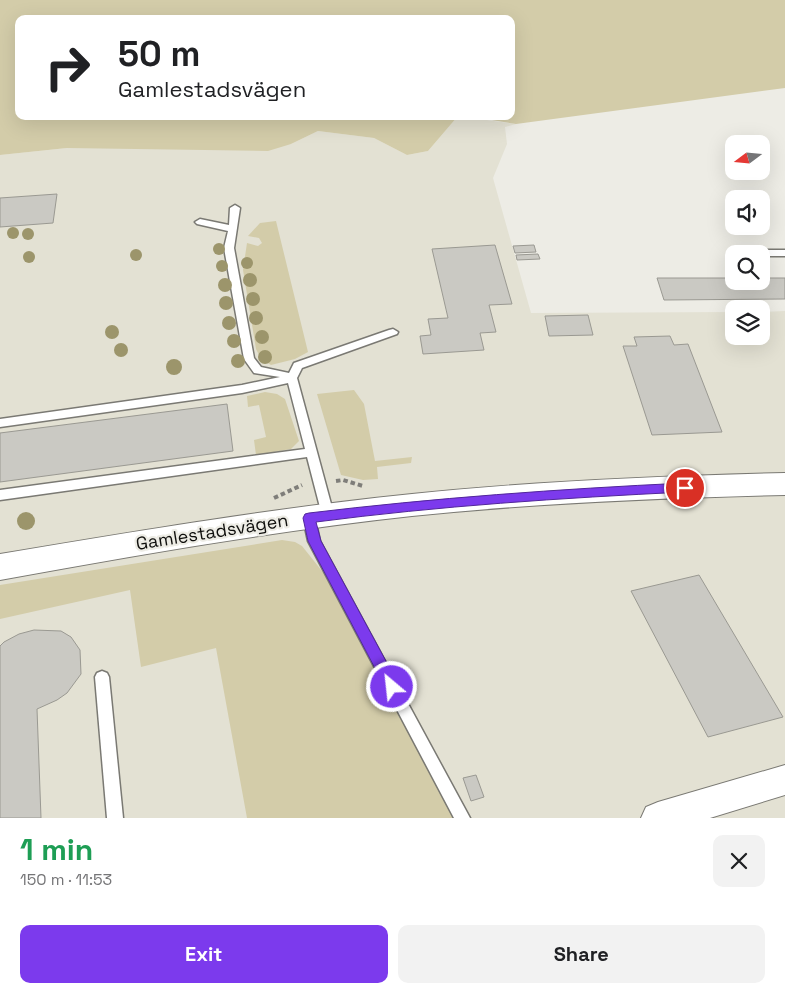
<!DOCTYPE html>
<html lang="en">
<head>
<meta charset="utf-8">
<style>
	:root { --surface:#fff; --page:#f2f2f2; --text:#202124; --muted:#757577; --accent:#7c3aed }
	body { margin:0; font-family:"Space Grotesk",sans-serif; background:var(--page); color:var(--text); height:100vh; display:flex; flex-direction:column; font-size:19px; white-space:nowrap }
	* { box-sizing:border-box; margin:0 }
	p { font-size:16px; color:var(--muted) }
	.icon { flex:none; width:28px; height:28px; fill:none; stroke:currentColor; stroke-width:2; stroke-linecap:round; stroke-linejoin:round }
	.map { position:relative; height:818px; overflow:hidden }
	.details { display:flex; flex-direction:column; background:var(--surface); flex:1 }
	.details>* { flex:none }
	.hud { position:absolute; left:15px; top:15px; width:500px; height:105px; border-radius:10px; box-shadow:0 5px 20px #0002; background:#fff; color:var(--text); overflow:hidden }
	.needle { width:32px; rotate:254deg }
	.controls { position:absolute; left:725px; top:135px; display:grid; gap:10px }
	.controls a { display:grid; place-items:center; width:45px; height:45px; border-radius:10px; background:var(--surface); box-shadow:0 5px 20px #0002; font-size:25px }
	.pin { position:absolute; display:grid; place-items:center; width:42px; height:42px; color:#fff; margin:-21px; border:2px solid #fff; border-radius:50%; box-shadow:0 1px 5px #0007 }
	.me { position:absolute; width:55px; margin:-28px; rotate:332deg; stroke-linejoin:round; filter:drop-shadow(0 0 4px #0008) }
	.turn { display:flex; align-items:center; gap:18px; height:105px; padding:0 20px; font-size:22px }
	.turn .icon { width:65px; height:65px; stroke-width:2.5 }
	.turn b { display:block; font-size:35px; line-height:42px }
	.round { display:grid; place-items:center; flex:none; width:52px; height:52px; border-radius:10px; background:var(--page) }
	.headline { display:flex; align-items:center; justify-content:space-between; height:85px; padding:0 20px }
	h1 { font-size:30px; font-weight:700; line-height:38px; color:#1e9e55 }
	.button { display:flex; gap:10px; margin-top:auto; padding:10px 20px }
	.button a { flex:1; height:58px; border-radius:10px; background:var(--accent); color:#fff; font-size:20px; font-weight:700; line-height:58px; text-align:center }
	.button a+a { background:var(--page); color:var(--text) }
	.map>svg:first-child { display:block }
	.built { fill:#e3e1d3 }
	.green { fill:#d3cca9 }
	.building { fill:#cac9c3; stroke:#9a9992 }
	.lines { fill:none; stroke-linecap:round; stroke-linejoin:round }
	.lane-casing { stroke:#7a7973; stroke-width:3 }
	.street-casing { stroke:#7a7973; stroke-width:2 }
	.secondary-casing { stroke:#7a7973; stroke-width:2 }
	.path { stroke:#7f7e7a; stroke-width:4; stroke-dasharray:4.5 3; stroke-linecap:butt }
	.lane { fill:#fff; fill-rule:evenodd }
	.street { fill:#fff; fill-rule:evenodd }
	.secondary { fill:#fff; fill-rule:evenodd }
	.tree { fill:#9c956b }
	.route { fill:#7c3aed; stroke:#51269a }
	.labels { text-anchor:middle; stroke-width:4.5; stroke-linejoin:round; paint-order:stroke }
	.street-label { font-size:18px; fill:#0f0f0d; stroke:#edece5 }
</style>
</head>
<body>
<div class="map">
<svg width="785" height="818" viewBox="0 0 785 818">
	<rect width="100%" height="100%" fill="#edece5"/>
	<polygon class="built" points="458,116 516,124 505,127 507,144 493,178 531,313 734,312 734,336 761,336 761,312 785,311 785,818 0,818 0,155 67,148 291,144 318,131 374,138 407,155 428,151"/>
	<g class="green">
		<polygon points="0,0 785,0 785,88 516,124 467,116 511,116 511,19 19,19 19,116 458,116 428,151 407,155 374,138 318,131 291,144 268,151 67,148 0,155"/>
		<polygon points="276,221 308,352 295,359 271,365 261,359 256,349 243,270 247,243 258,246 262,243 259,238 248,236 260,223"/>
		<polygon points="354,390 364,404 375,461 412,457 411,463 377,467 378,479 363,480 341,475 317,394"/>
		<polygon points="265,392 277,394 285,399 299,441 291,449 256,455 254,440 266,437 259,405 248,407 247,396"/>
		<polygon points="282,540 295,542 302,546 326,576 405,725 458,818 247,818 216,648 141,667 130,590 0,619 0,585"/>
	</g>
	<g class="building">
		<polygon points="57,194 53,223 0,227 0,198"/>
		<polygon points="495,245 512,304 489,305 496,332 480,333 484,350 423,354 420,336 431,335 428,319 448,318 432,249"/>
		<polygon points="534,245 536,252 515,253 513,246"/>
		<polygon points="538,254 540,259 517,260 516,255"/>
		<polygon points="657,278 734,278 734,281 761,281 761,278 785,278 785,299 664,300"/>
		<polygon points="588,315 593,335 549,336 545,316"/>
		<polygon points="670,336 674,345 688,344 722,432 652,435 623,346 637,346 634,337"/>
		<polygon points="227,404 233,451 0,482 0,433"/>
		<polygon points="699,575 783,717 708,737 631,591"/>
		<polygon points="34,630 61,631 71,637 80,650 81,674 67,693 57,700 37,709 41,818 0,818 0,646 4,642 19,634"/>
		<polygon points="476,775 484,797 471,801 463,778"/>
	</g>
	<g class="lines">
		<defs>
			<g id="lane">
				<polygon points="235,205 240,208 234,248 254,358 261,367 289,373 294,363 389,330 393,329 398,332 397,334 302,368 297,378 334,515 332,518 324,518 322,515 307,457 0,500 0,490 305,449 288,383 242,393 0,427 0,419 242,385 280,377 254,373 244,359 224,248 228,231 197,224 195,222 200,219 229,225 230,208"/>
				<polygon points="762,250 785,250 785,256 762,256 761,254 758,254 759,251"/>
				<polygon points="309,513 313,515 315,518 320,541 470,818 454,818 308,541 303,518 305,515"/>
				<polygon points="102,671 107,673 109,677 123,818 107,818 95,677 97,673"/>
			</g>
			<polygon id="street" points="785,765 785,795 710,818 641,818 646,807 658,802"/>
			<path id="secondary" d="M 785,473 L 785,495 C 661,498 536,503 412,516 C 274,531 137,555 0,580 L 0,554 C 137,531 274,508 412,494 C 536,481 661,476 785,473 Z"/>
		</defs>
		<use href="#lane" class="lane-casing"/>
		<use href="#street" class="street-casing"/>
		<use href="#secondary" class="secondary-casing"/>
		<g class="path">
			<polyline points="336,481 343,480 363,486"/>
			<polyline points="274,498 302,485"/>
		</g>
		<use href="#lane" class="lane"/>
		<use href="#street" class="street"/>
		<use href="#secondary" class="secondary"/>
	</g>
	<g class="tree">
		<circle cx="13" cy="233" r="6"/>
		<circle cx="28" cy="234" r="6"/>
		<circle cx="219" cy="249" r="6"/>
		<circle cx="136" cy="255" r="6"/>
		<circle cx="29" cy="257" r="6"/>
		<circle cx="247" cy="263" r="6"/>
		<circle cx="222" cy="266" r="6"/>
		<circle cx="250" cy="280" r="7"/>
		<circle cx="225" cy="285" r="7"/>
		<circle cx="253" cy="299" r="7"/>
		<circle cx="226" cy="303" r="7"/>
		<circle cx="256" cy="318" r="7"/>
		<circle cx="229" cy="323" r="7"/>
		<circle cx="112" cy="332" r="7"/>
		<circle cx="262" cy="337" r="7"/>
		<circle cx="234" cy="341" r="7"/>
		<circle cx="121" cy="350" r="7"/>
		<circle cx="265" cy="357" r="7"/>
		<circle cx="238" cy="361" r="7"/>
		<circle cx="174" cy="367" r="8"/>
		<circle cx="26" cy="521" r="9"/>
	</g>
	<path class="route" d="M 685,483 L 690,485 L 691,488 L 690,491 L 685,492 C 562,498 439,506 316,522 L 321,541 L 400,687 L 398,691 L 392,693 L 387,691 L 308,541 L 303,518 L 305,514 L 309,513 C 434,498 559,489 685,483 Z"/>
	<g class="labels">
		<g class="street-label">
			<text transform="translate(212 532) rotate(-9)" y="6">Gamlestadsvägen</text>
		</g>
	</g>
</svg>
<div class="controls">
<a><svg class="needle" viewBox="-14 -14 28 28"><path d="M0-13l5 13h-10z" fill="#e53935"/><path d="M0 13l5-13h-10z" fill="#757577"/></svg></a>
<a><svg class="icon" aria-label="sound" viewBox="0 0 24 24"><path d="M4 9h4l5-4v14l-5-4H4zM17 9q2 3 0 6"/></svg></a>
<a><svg class="icon" aria-label="search" viewBox="0 0 24 24"><circle cx="10" cy="10" r="6"/><path d="M15 15l6 6"/></svg></a>
<a><svg class="icon" aria-label="layers" viewBox="0 0 24 24"><path d="M12 4l9 5-9 5-9-5zM3 14l9 5 9-5"/></svg></a>
</div>
<div class="pin" style="left:685px;top:488px;background:#d93025"><svg class="icon" aria-label="arrive" viewBox="0 0 24 24"><path d="M6 21V4h12l-3 4 3 4H6"/></svg></div>
<svg class="me" style="left:392px;top:687px" viewBox="-20 -20 40 40"><circle r="17" fill="#7c3aed" stroke="#fff" stroke-width="3"/><path d="M0-11L8 9 0 5-8 9z" fill="#fff"/></svg>
<div class="hud">
<div class="turn"><svg class="icon" aria-label="right" viewBox="0 0 24 24"><path d="M7 20v-9h11M14 6l5 5-5 5"/></svg><div><b>50 m</b>Gamlestadsvägen</div></div>
</div>
</div>
<section class="details">
<div class="headline"><div><h1>1 min</h1><p>150 m · 11:53</p></div><a class="round"><svg class="icon" aria-label="close" viewBox="0 0 24 24"><path d="M6 6l12 12M18 6L6 18"/></svg></a></div>
<div class="button"><a>Exit</a><a>Share</a></div>
</section>
</body>
</html>
